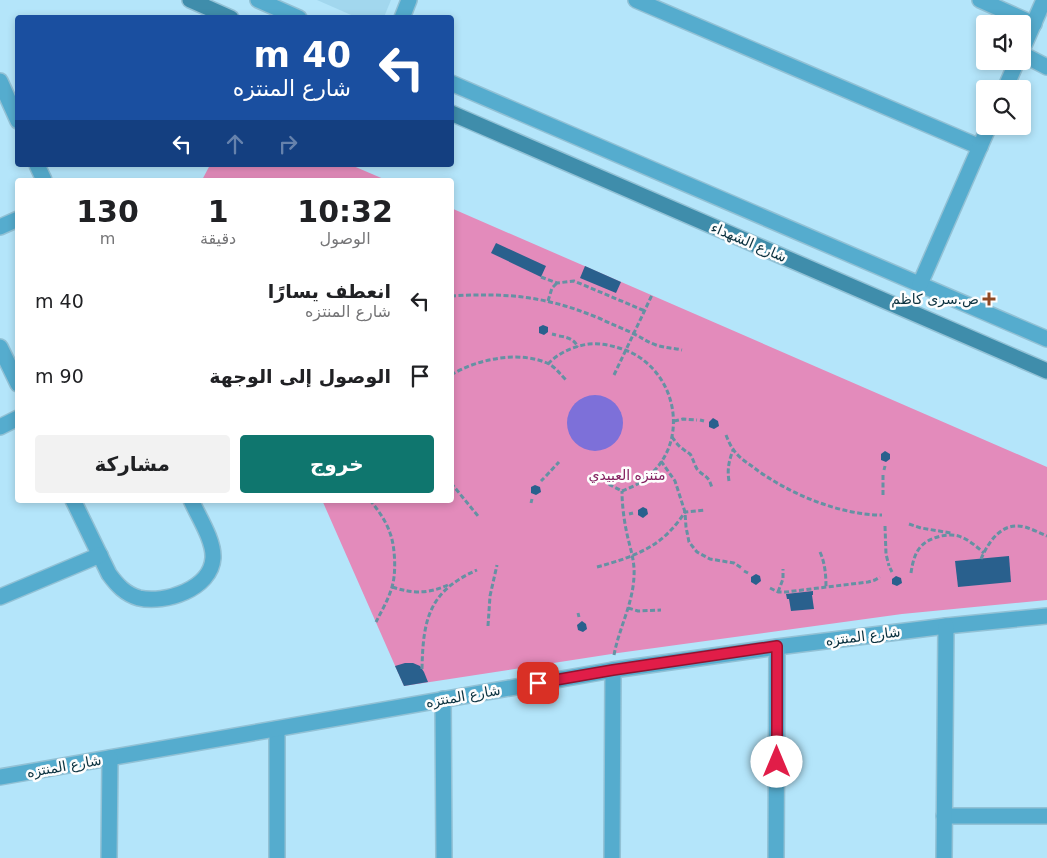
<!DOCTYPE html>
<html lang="ar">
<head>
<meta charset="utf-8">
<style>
	:root { --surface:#fff; --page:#f2f2f2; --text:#202124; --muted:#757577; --accent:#0f766e }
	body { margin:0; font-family:"DejaVu Sans",Cairo,sans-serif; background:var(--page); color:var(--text); direction:rtl; height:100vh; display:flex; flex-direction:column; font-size:19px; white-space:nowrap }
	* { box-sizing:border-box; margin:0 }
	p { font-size:16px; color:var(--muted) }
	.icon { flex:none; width:28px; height:28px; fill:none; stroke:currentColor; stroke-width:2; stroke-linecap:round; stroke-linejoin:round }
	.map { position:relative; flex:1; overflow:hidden; direction:ltr }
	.drawer { position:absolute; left:15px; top:178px; width:439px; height:325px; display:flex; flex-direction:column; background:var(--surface); border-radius:5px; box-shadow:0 2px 8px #0003; direction:rtl }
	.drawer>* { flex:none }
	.hud { position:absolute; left:15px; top:15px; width:439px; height:152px; border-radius:5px; box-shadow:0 2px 8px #0003; direction:rtl; background:#1a4fa0; color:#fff; overflow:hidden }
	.controls { position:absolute; left:976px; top:15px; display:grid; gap:10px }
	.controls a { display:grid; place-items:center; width:55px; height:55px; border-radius:5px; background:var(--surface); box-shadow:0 2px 8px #0003; font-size:25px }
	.pin { position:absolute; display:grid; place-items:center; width:42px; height:42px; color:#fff; margin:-21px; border-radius:10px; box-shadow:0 2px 8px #0006 }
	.me { position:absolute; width:55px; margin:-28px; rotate:0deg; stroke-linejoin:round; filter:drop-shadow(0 0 4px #0008) }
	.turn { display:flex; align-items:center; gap:18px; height:105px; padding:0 20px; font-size:22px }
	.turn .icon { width:65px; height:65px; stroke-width:2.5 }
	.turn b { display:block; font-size:35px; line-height:42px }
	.lanes { display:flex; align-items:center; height:48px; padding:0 20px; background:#0003; justify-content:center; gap:25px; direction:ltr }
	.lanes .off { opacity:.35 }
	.eta { display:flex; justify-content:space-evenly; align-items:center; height:85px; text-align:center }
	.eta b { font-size:30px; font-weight:700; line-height:35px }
	.action { display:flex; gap:10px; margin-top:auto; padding:10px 20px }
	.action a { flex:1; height:58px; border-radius:5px; background:var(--accent); color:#fff; font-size:20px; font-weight:700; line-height:58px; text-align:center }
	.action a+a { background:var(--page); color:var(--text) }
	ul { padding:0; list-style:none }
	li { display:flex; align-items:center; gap:15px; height:75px; padding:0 20px }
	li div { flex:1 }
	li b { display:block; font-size:19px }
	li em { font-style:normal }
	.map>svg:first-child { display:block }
	.built { fill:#a2d7ee }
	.green { fill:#e38bbb }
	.water { fill:#7d70d9 }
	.building { fill:#29608d }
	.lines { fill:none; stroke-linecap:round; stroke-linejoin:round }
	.street-casing { stroke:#92c1d5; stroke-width:18 }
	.secondary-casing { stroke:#92c1d5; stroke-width:18 }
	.path { stroke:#6591a3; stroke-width:3; stroke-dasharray:5 2.5; stroke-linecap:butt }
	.street { stroke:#55acce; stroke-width:15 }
	.secondary { stroke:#3f8dab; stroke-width:15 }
	.route-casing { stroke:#92132f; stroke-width:12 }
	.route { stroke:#e11d48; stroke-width:9 }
	.poi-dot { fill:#904924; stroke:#fdfdfd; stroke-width:2 }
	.labels { text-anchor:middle; stroke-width:5; stroke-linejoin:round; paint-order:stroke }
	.street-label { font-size:14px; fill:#0a313f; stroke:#fdfdfd }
	.poi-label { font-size:14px; fill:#0a313f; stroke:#fdfdfd; text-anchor:end }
	.park-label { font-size:14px; fill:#83205f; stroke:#fdfdfd }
</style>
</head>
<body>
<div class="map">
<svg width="1047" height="858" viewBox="0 0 1047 858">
	<rect width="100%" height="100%" fill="#b4e5fa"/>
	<polygon class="built" points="317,0 391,0 384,17 358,18"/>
	<g class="green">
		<polygon points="210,165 351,165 386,180 202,180"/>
		<polygon points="451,208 1047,467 1047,600 902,614 618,653 404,686 322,500 451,500"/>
	</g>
	<circle class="water" cx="595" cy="423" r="28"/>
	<g class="building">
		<polygon points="496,243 546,266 541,277 491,253"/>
		<polygon points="585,266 621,282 616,293 580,278"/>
		<polygon points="543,325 548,327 548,332 544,335 539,333 539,327"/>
		<polygon points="713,418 718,421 719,426 714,429 709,427 709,422"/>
		<polygon points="885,451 890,454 890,459 886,462 881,460 881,454"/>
		<polygon points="535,485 540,487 541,492 536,495 531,493 531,487"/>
		<polygon points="643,507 647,509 648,514 643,518 638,515 638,510"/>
		<polygon points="1009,556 1011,582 958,587 955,561"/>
		<polygon points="756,574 760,576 761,581 756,585 751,582 751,577"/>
		<polygon points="896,576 901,578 902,583 897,586 892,584 892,579"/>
		<polygon points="813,591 813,595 812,595 814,609 791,611 789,599 787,599 786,594"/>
		<polygon points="582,621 586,624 587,629 583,632 578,630 577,625"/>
		<polygon points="405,663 413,663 420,666 424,672 428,682 404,686 395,666"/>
	</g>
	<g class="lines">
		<defs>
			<g id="street">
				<polyline points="258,0 299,18"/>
				<polyline points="636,0 980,147"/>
				<polyline points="980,0 1034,24"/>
				<polyline points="402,18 409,0"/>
				<polyline points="1022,50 1044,0"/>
				<polyline points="1022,54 1047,67"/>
				<polyline points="0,81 18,121"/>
				<polyline points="451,83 1047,339"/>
				<polyline points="1005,89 1017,61"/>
				<polyline points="37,165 44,180"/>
				<polyline points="0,227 18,219"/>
				<polyline points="920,284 989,126"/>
				<polyline points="0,347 18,384"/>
				<polyline points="0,427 18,418"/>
				<path d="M 73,500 L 109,574 C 117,585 125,594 139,598 C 165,604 211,589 213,558 C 214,540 198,516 191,500"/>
				<polyline points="0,597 100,555"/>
				<polyline points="443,699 444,858"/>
				<polyline points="277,729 277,858"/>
				<polyline points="0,777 613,670 777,647 946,626 1047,616"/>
				<polyline points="944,816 1047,816"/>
				<polyline points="109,858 110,758"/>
				<polyline points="612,858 613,670"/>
				<polyline points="776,858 777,647"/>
				<polyline points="944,858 946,626"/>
			</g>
			<g id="secondary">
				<polyline points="190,0 231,18"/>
				<polyline points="451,113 1047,371"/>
			</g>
		</defs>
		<use href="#street" class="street-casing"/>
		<use href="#secondary" class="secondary-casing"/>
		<g class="path">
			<polyline points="541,277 557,283 574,281 645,311"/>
			<path d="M 451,296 C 484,294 518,294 550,302 C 568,306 584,312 601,319 C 611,324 622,328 632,333 C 641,337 647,342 656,345 C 665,348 673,348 682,350"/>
			<polyline points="548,301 552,288 557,283"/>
			<polyline points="552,334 556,335"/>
			<path d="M 559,336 C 567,337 574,339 578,347"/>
			<path d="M 548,364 C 558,353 574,346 589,344 C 599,343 609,345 619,348 C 676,364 694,442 645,479 C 639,484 630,488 622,491 L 610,485 L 602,474"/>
			<path d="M 451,375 C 477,359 520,350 549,364 C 556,368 560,374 566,380"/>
			<polyline points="614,375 652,295"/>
			<polyline points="700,420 704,421"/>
			<polyline points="674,421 683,419 697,420"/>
			<path d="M 726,435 C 728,440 730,445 733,449 C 738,457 746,462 753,467 C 787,493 839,515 882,515"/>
			<path d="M 672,437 C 675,441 678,446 683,449 C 685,451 687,452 690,454 C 693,458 694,464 697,469 C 705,478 708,474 712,488"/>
			<polyline points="661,461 675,481 685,512 686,527 689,542 697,552 710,559 734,563 743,569"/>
			<polyline points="884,470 885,466"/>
			<polyline points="546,476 559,462"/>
			<polyline points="541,481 544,478"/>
			<path d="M 729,481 C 727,469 729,461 733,450"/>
			<polyline points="451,483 478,516"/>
			<polyline points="883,495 883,473"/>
			<path d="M 370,500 C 378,510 386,521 390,533 C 395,546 396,570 393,583 C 390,597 382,610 376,622"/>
			<polyline points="531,503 532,499"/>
			<polyline points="629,514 633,513"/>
			<polyline points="909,524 921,528 951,533"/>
			<polyline points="885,526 886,554 889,566"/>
			<path d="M 820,552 C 825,563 826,575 826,588"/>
			<path d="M 981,559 C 989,541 1002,521 1025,527 C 1032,529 1040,533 1047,536"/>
			<path d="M 597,567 C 623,560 652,551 671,530 C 676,525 681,518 685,512 L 705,510"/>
			<polyline points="890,568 892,572"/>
			<polyline points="744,571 748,573"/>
			<path d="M 911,573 C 914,552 920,541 941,536 C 947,535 955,534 961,537 C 969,540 977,547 984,553"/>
			<path d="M 392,587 C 414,594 429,594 450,584"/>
			<polyline points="770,588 778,592 786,592 868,582 875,580 880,577"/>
			<polyline points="778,592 783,579 783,569"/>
			<polyline points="628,608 638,611 661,610"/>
			<polyline points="578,613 579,617"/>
			<polyline points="488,626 490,596 497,565"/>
			<path d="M 614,655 C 619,628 633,604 634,576 C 635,561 630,548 627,534 C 624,520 622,505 622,491"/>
			<path d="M 422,669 C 423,619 429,591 477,570"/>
		</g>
		<use href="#street" class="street"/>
		<use href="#secondary" class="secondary"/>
	</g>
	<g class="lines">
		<defs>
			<polyline id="route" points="538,683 613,670 777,646 777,762"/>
		</defs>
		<use href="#route" class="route-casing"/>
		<use href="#route" class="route"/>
	</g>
	<path class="poi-dot" d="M986.5 291.5h5v5h5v5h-5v5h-5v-5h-5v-5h5z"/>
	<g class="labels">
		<g class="street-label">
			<text transform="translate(749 242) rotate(23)" y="5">شارع الشهداء</text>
			<text transform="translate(863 636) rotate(-7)" y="5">شارع المنتزه</text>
			<text transform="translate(463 696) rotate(-10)" y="5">شارع المنتزه</text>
			<text transform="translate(64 766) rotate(-10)" y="5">شارع المنتزه</text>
		</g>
		<g class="poi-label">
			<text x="979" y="304">ص.سرى كاظم</text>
		</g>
		<g class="park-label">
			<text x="627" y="480">متنزه العبيدي</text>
		</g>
	</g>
</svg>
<div class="controls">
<a><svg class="icon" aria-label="sound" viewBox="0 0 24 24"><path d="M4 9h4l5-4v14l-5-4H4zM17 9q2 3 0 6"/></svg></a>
<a><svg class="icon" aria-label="search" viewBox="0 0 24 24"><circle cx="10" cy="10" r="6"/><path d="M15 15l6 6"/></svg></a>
</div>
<div class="pin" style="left:538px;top:683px;background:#d93025"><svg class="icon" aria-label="arrive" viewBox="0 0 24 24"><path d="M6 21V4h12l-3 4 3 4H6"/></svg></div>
<svg class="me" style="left:777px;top:762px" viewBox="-20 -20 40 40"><circle r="19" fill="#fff"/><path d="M0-13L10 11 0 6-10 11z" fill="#e11d48"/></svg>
<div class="hud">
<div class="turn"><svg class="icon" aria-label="left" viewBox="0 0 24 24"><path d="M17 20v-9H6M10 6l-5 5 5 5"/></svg><div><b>40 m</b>شارع المنتزه</div></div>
<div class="lanes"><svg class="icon" aria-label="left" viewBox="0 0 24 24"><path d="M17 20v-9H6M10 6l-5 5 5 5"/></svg><svg class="icon off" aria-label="ahead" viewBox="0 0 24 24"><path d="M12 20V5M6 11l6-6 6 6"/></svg><svg class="icon off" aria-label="right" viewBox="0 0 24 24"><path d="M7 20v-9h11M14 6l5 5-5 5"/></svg></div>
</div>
<section class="drawer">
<div class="eta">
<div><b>10:32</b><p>الوصول</p></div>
<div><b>1</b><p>دقيقة</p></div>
<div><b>130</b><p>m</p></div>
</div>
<ul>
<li><svg class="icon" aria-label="left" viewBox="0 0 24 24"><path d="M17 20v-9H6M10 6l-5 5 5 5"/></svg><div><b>انعطف يسارًا</b><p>شارع المنتزه</p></div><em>40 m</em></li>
<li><svg class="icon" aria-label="arrive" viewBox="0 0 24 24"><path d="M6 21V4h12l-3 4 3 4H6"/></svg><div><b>الوصول إلى الوجهة</b></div><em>90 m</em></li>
</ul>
<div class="action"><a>خروج</a><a>مشاركة</a></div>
</section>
</div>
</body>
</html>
